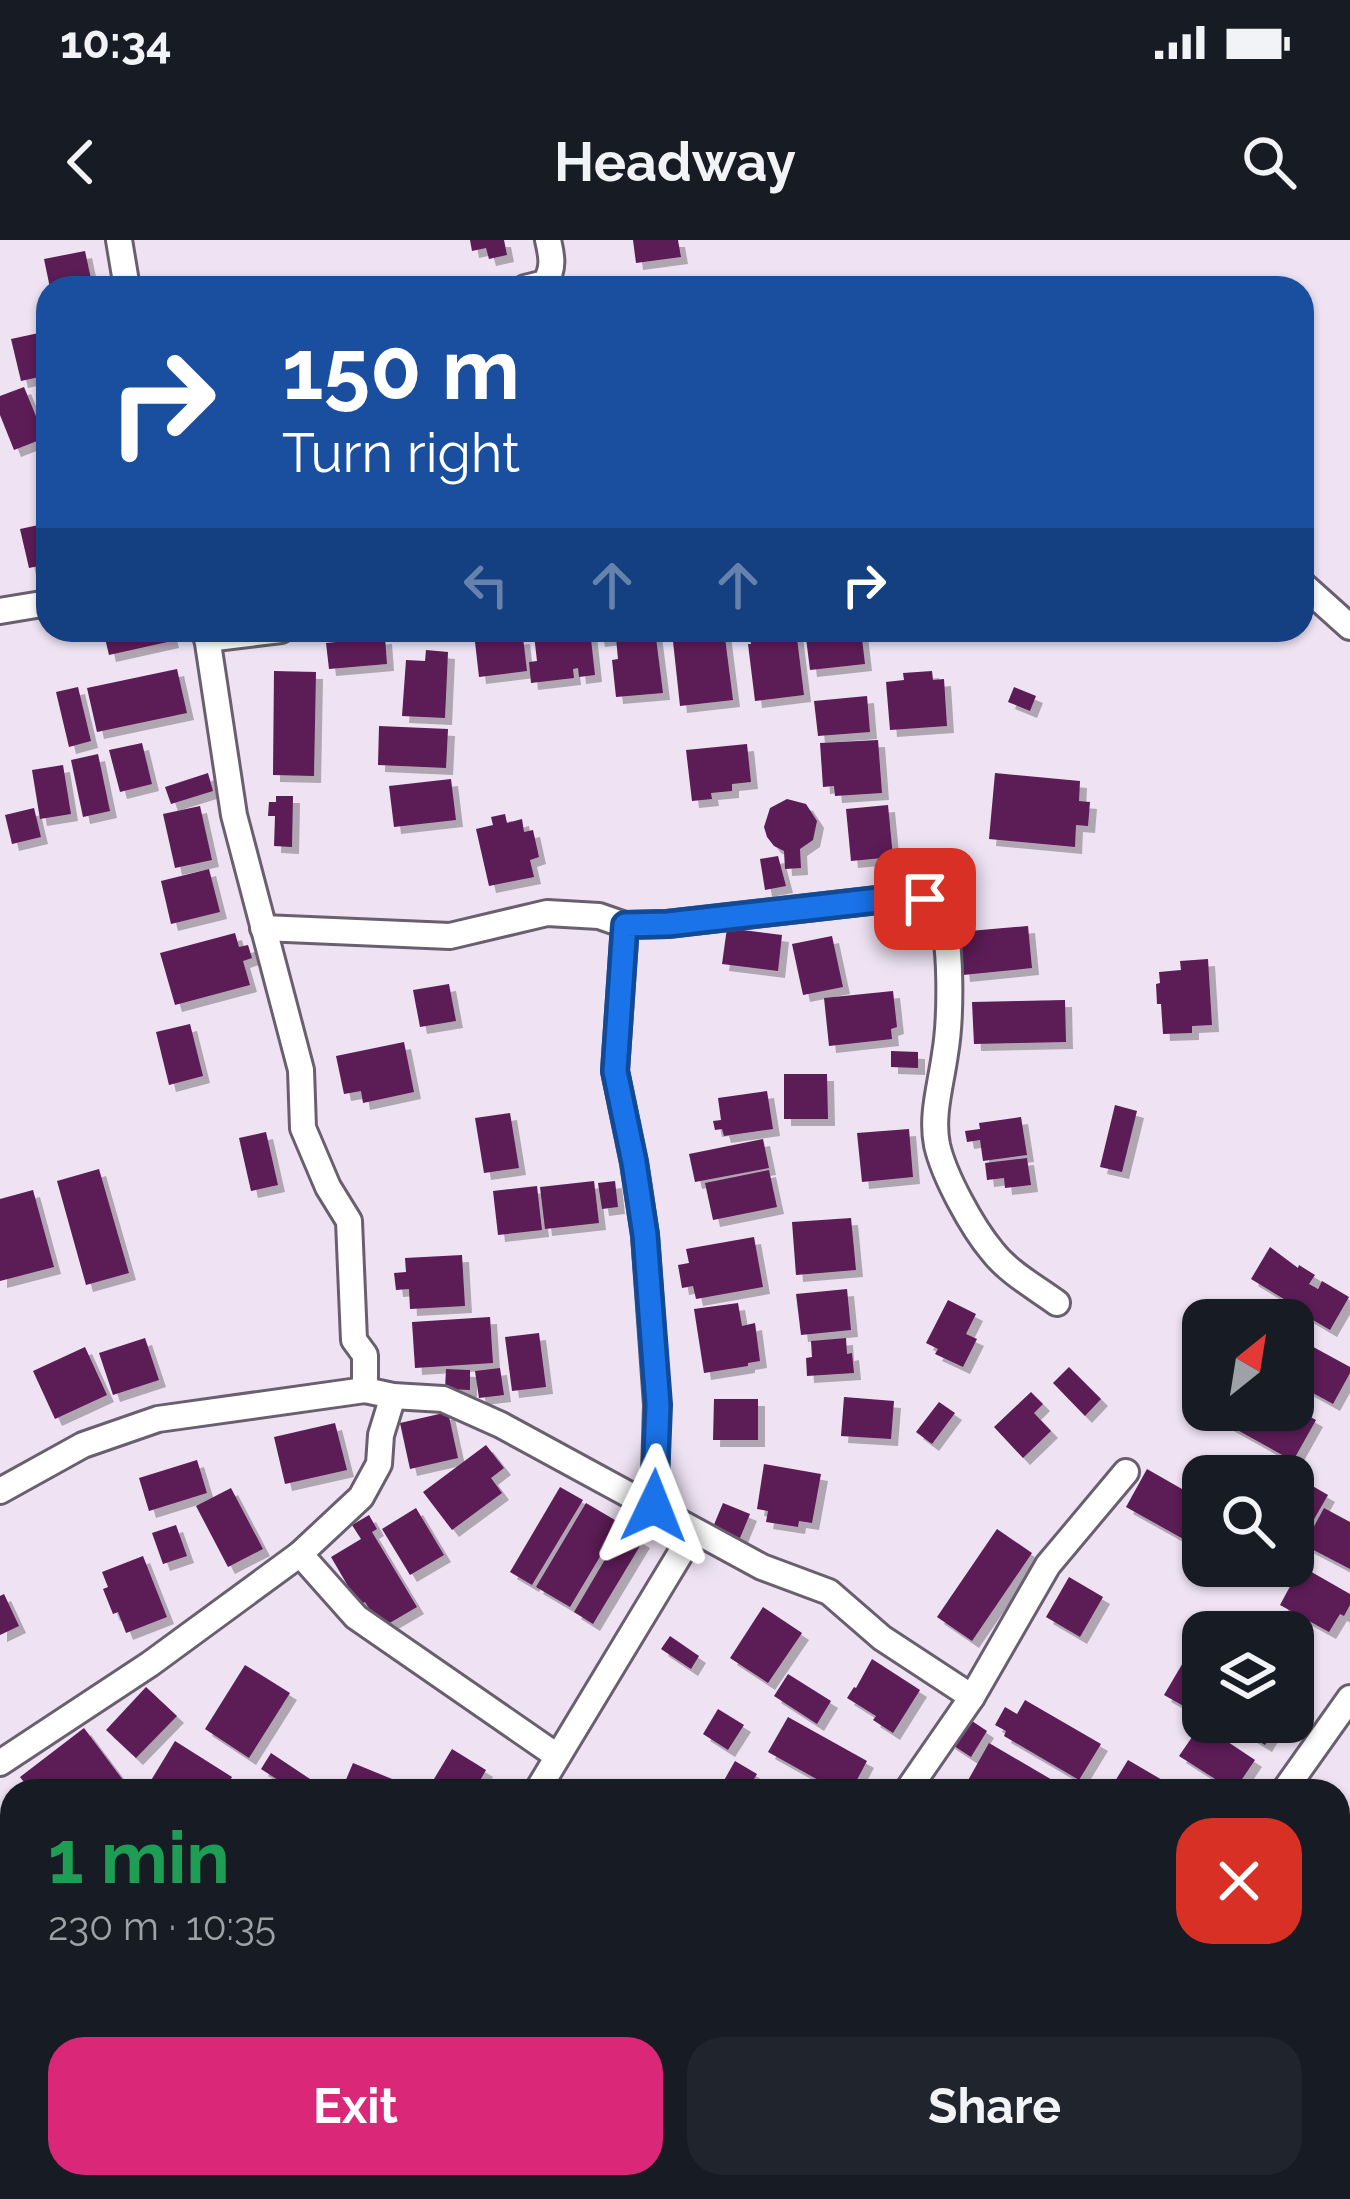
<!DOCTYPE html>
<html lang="en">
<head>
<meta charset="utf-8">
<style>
	:root { --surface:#171b24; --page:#20242c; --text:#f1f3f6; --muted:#9ea1a6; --accent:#db2777 }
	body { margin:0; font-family:Raleway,sans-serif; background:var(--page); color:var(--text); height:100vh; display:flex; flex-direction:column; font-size:45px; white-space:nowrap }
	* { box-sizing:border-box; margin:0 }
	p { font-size:39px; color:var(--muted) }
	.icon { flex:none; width:66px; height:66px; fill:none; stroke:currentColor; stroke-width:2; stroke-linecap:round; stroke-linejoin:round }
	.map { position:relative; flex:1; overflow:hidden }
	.details { position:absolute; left:0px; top:1539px; width:1350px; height:420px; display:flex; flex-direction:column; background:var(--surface); border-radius:36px 36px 0 0; box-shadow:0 3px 9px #0004 }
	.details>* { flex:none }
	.hud { position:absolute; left:36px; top:36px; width:1278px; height:366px; border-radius:36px; box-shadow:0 3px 9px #0004; background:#1a4fa0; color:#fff; overflow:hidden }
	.needle { width:78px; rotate:30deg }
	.buttons { position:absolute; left:1182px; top:1059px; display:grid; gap:24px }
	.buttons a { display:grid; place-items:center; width:132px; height:132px; border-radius:24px; background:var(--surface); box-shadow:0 3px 9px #0004; font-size:60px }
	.pin { position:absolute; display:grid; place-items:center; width:102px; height:102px; color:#fff; margin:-51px; border-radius:24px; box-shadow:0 6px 18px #0006 }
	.me { position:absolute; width:132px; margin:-66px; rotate:2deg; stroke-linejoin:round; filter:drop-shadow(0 0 9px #0008) }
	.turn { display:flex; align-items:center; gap:42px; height:252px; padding:0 48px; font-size:54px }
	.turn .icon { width:156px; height:156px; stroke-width:2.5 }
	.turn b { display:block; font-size:84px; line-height:102px }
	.lanes { display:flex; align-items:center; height:114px; padding:0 48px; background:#0003; justify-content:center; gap:60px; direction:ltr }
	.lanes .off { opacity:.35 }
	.round { display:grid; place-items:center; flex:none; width:126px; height:126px; border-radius:36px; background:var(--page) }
	.head { display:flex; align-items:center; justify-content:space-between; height:204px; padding:0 48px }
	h1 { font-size:72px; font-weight:700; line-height:90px; color:#1e9e55 }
	.primary-button { display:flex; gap:24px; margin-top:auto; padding:24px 48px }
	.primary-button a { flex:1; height:138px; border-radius:36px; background:var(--accent); color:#fff; font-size:48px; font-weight:700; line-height:138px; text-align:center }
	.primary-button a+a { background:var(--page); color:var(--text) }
	.status { display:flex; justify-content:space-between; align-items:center; height:84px; padding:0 60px; background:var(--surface); direction:ltr }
	.status svg { height:33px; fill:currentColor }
	header { display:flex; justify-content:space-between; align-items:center; height:156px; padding:0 48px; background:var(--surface); font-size:54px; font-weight:700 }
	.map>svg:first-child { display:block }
	.building { fill:#5c1b56; filter:url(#shadow) }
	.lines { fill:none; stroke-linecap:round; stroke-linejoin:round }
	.street-casing { stroke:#695f6e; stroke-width:30 }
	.street { stroke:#fff; stroke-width:24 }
	.route-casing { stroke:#114b97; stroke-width:30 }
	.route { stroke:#1a73e8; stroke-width:21 }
</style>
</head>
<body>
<div class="status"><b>10:34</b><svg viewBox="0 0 49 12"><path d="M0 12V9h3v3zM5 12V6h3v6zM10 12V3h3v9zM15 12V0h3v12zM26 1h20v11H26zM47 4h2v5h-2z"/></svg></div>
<header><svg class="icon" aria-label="back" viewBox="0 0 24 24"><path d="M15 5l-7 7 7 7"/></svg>Headway<svg class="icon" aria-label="search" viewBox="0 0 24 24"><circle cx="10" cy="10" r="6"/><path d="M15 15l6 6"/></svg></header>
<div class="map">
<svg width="1350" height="1959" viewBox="0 0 1350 1959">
	<defs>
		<filter id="shadow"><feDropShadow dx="7" dy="7" stdDeviation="0" flood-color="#0004"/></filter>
	</defs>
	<rect width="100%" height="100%" fill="#eee2f3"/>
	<g class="building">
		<polygon points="470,0 504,0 507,15 489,19 486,8 472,11"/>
		<polygon points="633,0 678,0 681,17 636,23"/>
		<polygon points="85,11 93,48 50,48 44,19"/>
		<polygon points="48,91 48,135 21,141 11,99"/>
		<polygon points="24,147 45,198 14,210 0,175 0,156"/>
		<polygon points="48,283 48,324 29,328 20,289"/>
		<polygon points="103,390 169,390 172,401 109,415"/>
		<polygon points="576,390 590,390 595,435 579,437 578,428 573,429 574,438 531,443 529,422 537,421 534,395"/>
		<polygon points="596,390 655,390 663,453 616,457 612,420 618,419 616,398 598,400"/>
		<polygon points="691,390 724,390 733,460 680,466 672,392"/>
		<polygon points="749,390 796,390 804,455 755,461 748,404 751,404"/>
		<polygon points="805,390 861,390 865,424 810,430"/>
		<polygon points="385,397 387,424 329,429 326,403"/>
		<polygon points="523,397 527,431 479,437 475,402"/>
		<polygon points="426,410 448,412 445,478 402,476 406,420 425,421"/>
		<polygon points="177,429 187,473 97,492 87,448"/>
		<polygon points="274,431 316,432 314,536 273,535"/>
		<polygon points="932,431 933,440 944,439 947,486 890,490 886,442 904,440 903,433"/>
		<polygon points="78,447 91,501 69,507 56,452"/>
		<polygon points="1014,447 1036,456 1030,471 1008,462"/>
		<polygon points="867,456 870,492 818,496 814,461"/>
		<polygon points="379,486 448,489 446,528 378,525"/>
		<polygon points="878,500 882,553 835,556 834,546 823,547 820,503"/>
		<polygon points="142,503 152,544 120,552 109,510"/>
		<polygon points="747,504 751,542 732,544 732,551 711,553 712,559 692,561 686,510"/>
		<polygon points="98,514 110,571 83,577 71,520"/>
		<polygon points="63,525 71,574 40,579 32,530"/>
		<polygon points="208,533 213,551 171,564 165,547"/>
		<polygon points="995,533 1080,541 1079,561 1090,562 1088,586 1076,585 1075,607 989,599"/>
		<polygon points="451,539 456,580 394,587 389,546"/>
		<polygon points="276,556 293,556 292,607 274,606 275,576 268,576 269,562 276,562"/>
		<polygon points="787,559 806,564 817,581 813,600 800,609 801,628 785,629 784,611 774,606 767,597 764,587 770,568"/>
		<polygon points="888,565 893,617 851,621 846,569"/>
		<polygon points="200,566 212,620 175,628 163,574"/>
		<polygon points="34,568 41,597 12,604 5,575"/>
		<polygon points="505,574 507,583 522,579 524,592 533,590 539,617 530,620 534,637 489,646 476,589 493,585 491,577"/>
		<polygon points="778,616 786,646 765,650 760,619"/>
		<polygon points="209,629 220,672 171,684 161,641"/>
		<polygon points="1028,686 1032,728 963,735 958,692"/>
		<polygon points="727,688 782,695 778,731 722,724"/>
		<polygon points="235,693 239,707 248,705 252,718 243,721 250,745 175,765 160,713"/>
		<polygon points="832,696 843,747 803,755 792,704"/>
		<polygon points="1208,719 1212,785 1192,786 1192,793 1163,794 1161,764 1157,764 1156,744 1160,743 1159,732 1181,730 1180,721"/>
		<polygon points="449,744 456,781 420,787 413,750"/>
		<polygon points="893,751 897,787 891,789 892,799 829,806 824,758"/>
		<polygon points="1065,760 1066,802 974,804 972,762"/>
		<polygon points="190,784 203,836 169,845 156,792"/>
		<polygon points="404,802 414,852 363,863 361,851 344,854 336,816"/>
		<polygon points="891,811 918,812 918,828 891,827"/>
		<polygon points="784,834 827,834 828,879 784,879"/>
		<polygon points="767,851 773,889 724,896 722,889 715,890 713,881 721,880 718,858"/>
		<polygon points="1115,865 1137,871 1122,932 1100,927"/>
		<polygon points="510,873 519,928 484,933 475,878"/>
		<polygon points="1021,877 1027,915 983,921 980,900 967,902 965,891 980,889 979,883"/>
		<polygon points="909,889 913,937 862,942 857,893"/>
		<polygon points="266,892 278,945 251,951 239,898"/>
		<polygon points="763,899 769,928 695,942 689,914"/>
		<polygon points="1027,918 1031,945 1005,948 1004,938 987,940 985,923"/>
		<polygon points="99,929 129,1033 86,1045 57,941"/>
		<polygon points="769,930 777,967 713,980 705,943"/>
		<polygon points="594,941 599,983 545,989 540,947"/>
		<polygon points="615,941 618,967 602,969 598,943"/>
		<polygon points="537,946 542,990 498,995 493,951"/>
		<polygon points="33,950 54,1027 0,1041 0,959"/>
		<polygon points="851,978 856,1030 796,1035 792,982"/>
		<polygon points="754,997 763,1047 696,1059 693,1046 682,1048 678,1025 689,1023 686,1009"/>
		<polygon points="1270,1007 1298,1028 1299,1025 1315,1035 1309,1044 1318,1049 1322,1041 1349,1057 1330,1090 1296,1070 1297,1067 1251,1039"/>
		<polygon points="462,1015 465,1066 410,1069 409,1049 396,1050 394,1033 406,1032 405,1018"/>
		<polygon points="847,1049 851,1090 801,1095 796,1054"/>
		<polygon points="948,1060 976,1074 966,1094 977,1099 963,1127 935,1114 938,1109 926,1103"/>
		<polygon points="738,1063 742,1086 755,1083 760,1121 748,1123 748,1126 704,1133 694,1069"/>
		<polygon points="490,1077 493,1123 415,1128 412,1082"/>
		<polygon points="539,1093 546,1147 512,1151 505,1097"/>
		<polygon points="145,1098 159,1140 113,1155 99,1113"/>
		<polygon points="846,1098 847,1114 852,1113 854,1133 807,1136 806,1118 812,1117 811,1101"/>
		<polygon points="1306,1103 1350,1127 1350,1133 1333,1164 1293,1142 1293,1126"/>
		<polygon points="85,1107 107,1155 55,1179 33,1131"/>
		<polygon points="1069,1127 1101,1159 1085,1176 1053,1143"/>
		<polygon points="500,1128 504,1155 479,1158 475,1131"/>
		<polygon points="446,1129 470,1130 470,1150 445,1149"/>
		<polygon points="1031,1152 1043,1164 1034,1173 1051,1191 1023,1218 994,1187"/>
		<polygon points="844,1157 894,1161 891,1199 841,1196"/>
		<polygon points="714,1159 758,1159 758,1200 713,1200"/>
		<polygon points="939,1162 955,1173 932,1204 916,1192"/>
		<polygon points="1293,1167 1316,1180 1293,1221 1223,1182 1230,1170 1293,1170"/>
		<polygon points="448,1172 458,1218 410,1229 400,1183"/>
		<polygon points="335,1183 347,1230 285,1244 274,1197"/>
		<polygon points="486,1205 504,1228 491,1238 502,1253 452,1290 423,1252"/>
		<polygon points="1246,1216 1282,1236 1234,1236"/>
		<polygon points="197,1220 207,1253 149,1271 139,1238"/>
		<polygon points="764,1224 821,1234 812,1283 799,1281 798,1287 766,1282 768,1271 757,1269"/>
		<polygon points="1147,1229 1203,1261 1203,1310 1126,1267"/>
		<polygon points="1297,1237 1328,1255 1302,1300 1293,1294 1293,1244"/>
		<polygon points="560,1247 583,1260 532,1345 510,1332"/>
		<polygon points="231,1248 263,1309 228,1327 196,1266"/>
		<polygon points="586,1263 620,1283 570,1367 536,1347"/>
		<polygon points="723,1263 750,1274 740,1298 713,1287"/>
		<polygon points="416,1268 444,1315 410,1335 382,1289"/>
		<polygon points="1324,1268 1350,1282 1350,1329 1304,1305"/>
		<polygon points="369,1275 377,1289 372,1292 417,1367 381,1388 365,1362 359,1365 331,1317 361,1299 352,1285"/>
		<polygon points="176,1285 187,1316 163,1324 152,1293"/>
		<polygon points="623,1289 643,1301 593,1384 574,1372"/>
		<polygon points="997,1289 1032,1313 972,1401 937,1377"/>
		<polygon points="143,1316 167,1377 126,1393 118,1372 113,1374 103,1349 108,1347 102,1332"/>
		<polygon points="1301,1326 1350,1354 1350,1365 1344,1376 1340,1374 1329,1392 1280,1365"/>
		<polygon points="1069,1337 1103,1357 1080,1397 1046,1377"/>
		<polygon points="4,1354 19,1386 0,1395 0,1356"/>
		<polygon points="763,1367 802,1393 768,1443 730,1418"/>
		<polygon points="670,1396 699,1416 691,1429 661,1409"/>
		<polygon points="1194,1404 1203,1409 1203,1477 1164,1455"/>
		<polygon points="872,1419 920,1450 893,1493 873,1480 876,1476 847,1458 854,1447 856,1448"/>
		<polygon points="245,1425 290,1453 249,1518 205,1489"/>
		<polygon points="788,1434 831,1461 817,1484 774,1456"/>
		<polygon points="146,1447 177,1476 136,1518 106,1490"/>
		<polygon points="1025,1460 1101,1504 1079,1540 1004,1496 1006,1491 995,1485 1005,1467 1017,1474"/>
		<polygon points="718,1469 744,1485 728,1510 703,1494"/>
		<polygon points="788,1477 867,1521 851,1551 838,1551 768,1512"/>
		<polygon points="969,1479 987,1491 971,1517 948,1502"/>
		<polygon points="1227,1482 1279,1482 1265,1505"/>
		<polygon points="1201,1484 1255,1520 1234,1551 1179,1516"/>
		<polygon points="84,1488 129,1548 125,1551 31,1551 20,1537"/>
		<polygon points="175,1501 232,1537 224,1551 164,1551 150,1542"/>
		<polygon points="989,1503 1071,1551 962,1551"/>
		<polygon points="452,1509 486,1530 474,1551 428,1549"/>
		<polygon points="271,1513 316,1543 311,1551 295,1551 261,1529"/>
		<polygon points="1128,1520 1181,1551 1109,1551"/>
		<polygon points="735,1521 757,1534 747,1551 718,1551"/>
		<polygon points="353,1523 392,1539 387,1551 336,1551 341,1540 345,1542"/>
		<polygon points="12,1667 12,1707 8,1710 0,1700 0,1676"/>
		<polygon points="1350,1799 1350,1852 1338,1845 1338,1820"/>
		<polygon points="1340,1877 1350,1882 1350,1943 1338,1937"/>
		<polygon points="99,1947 127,1947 146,1959 92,1959"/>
		<polygon points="479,1947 523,1947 529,1951 523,1959 488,1959 476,1951"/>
		<polygon points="844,1947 885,1947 877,1959 836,1959"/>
		<polygon points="895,1947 912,1947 932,1959 888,1959"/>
		<polygon points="1121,1947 1166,1947 1161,1959 1116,1959"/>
	</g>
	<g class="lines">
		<defs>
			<g id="street">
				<polyline points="119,0 127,48"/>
				<path d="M 525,48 L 545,43 C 554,28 552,17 548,0"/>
				<polyline points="1302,344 1350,387"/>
				<polyline points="0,371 48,363"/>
				<polyline points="206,390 234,575 301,830 303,888 328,947 349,981 354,1100 365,1115 365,1150 393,1156 443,1159 501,1185 762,1327 829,1352 882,1398 972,1457"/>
				<polyline points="207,399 281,390"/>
				<polyline points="625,685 615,831 634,923 645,995 657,1165 654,1266"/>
				<path d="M 263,688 L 450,696 L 547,673 L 599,676 L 625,685 L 667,684 L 904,657 C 917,659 929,658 937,669 C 954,692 950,785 945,814 C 941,844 931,875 937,905 C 944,936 972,987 992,1011 C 1008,1032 1035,1047 1057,1063"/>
				<polyline points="0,1251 83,1205 158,1179 365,1150"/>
				<polyline points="300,1314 356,1377 557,1516"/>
				<polyline points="0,1523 150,1424 300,1314 361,1257 379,1224 381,1195 393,1156"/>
				<polyline points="537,1551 694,1291"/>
				<polyline points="907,1551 972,1457 1048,1325 1126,1232"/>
				<polyline points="1284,1551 1350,1458"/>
				<polyline points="1274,1947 1295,1959"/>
				<polyline points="651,1959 659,1947"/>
			</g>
		</defs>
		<use href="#street" class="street-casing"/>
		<use href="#street" class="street"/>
	</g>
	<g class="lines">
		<defs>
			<polyline id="route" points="654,1266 658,1165 645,995 634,922 615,831 625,685 668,684 904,657 925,659"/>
		</defs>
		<use href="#route" class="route-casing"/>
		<use href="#route" class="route"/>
	</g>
</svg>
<div class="buttons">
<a><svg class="needle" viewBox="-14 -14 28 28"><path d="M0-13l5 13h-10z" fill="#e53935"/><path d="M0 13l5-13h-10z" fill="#9ea1a6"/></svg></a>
<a><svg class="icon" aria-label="search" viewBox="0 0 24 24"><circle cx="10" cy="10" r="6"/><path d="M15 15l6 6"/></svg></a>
<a><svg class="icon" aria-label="layers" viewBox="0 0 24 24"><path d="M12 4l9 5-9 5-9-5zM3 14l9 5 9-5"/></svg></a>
</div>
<div class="pin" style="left:925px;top:659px;background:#d93025"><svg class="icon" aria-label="arrive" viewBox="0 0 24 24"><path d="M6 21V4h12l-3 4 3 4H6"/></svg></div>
<svg class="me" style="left:654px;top:1266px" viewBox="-20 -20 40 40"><path d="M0-17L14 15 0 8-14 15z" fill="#1a73e8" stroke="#fff" stroke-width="4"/></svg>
<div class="hud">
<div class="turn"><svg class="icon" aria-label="right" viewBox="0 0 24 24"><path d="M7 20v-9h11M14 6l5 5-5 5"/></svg><div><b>150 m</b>Turn right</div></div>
<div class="lanes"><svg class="icon off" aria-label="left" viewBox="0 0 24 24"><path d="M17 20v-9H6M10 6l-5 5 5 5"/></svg><svg class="icon off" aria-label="ahead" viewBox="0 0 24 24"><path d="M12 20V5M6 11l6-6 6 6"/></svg><svg class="icon off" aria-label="ahead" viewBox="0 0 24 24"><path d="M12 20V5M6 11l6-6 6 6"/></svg><svg class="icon" aria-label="right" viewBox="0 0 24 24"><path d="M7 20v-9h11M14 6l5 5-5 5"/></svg></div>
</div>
<section class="details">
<div class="head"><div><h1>1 min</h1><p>230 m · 10:35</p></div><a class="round" style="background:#d93025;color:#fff"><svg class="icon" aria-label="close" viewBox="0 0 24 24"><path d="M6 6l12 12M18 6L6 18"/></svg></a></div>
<div class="primary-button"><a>Exit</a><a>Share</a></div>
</section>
</div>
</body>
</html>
